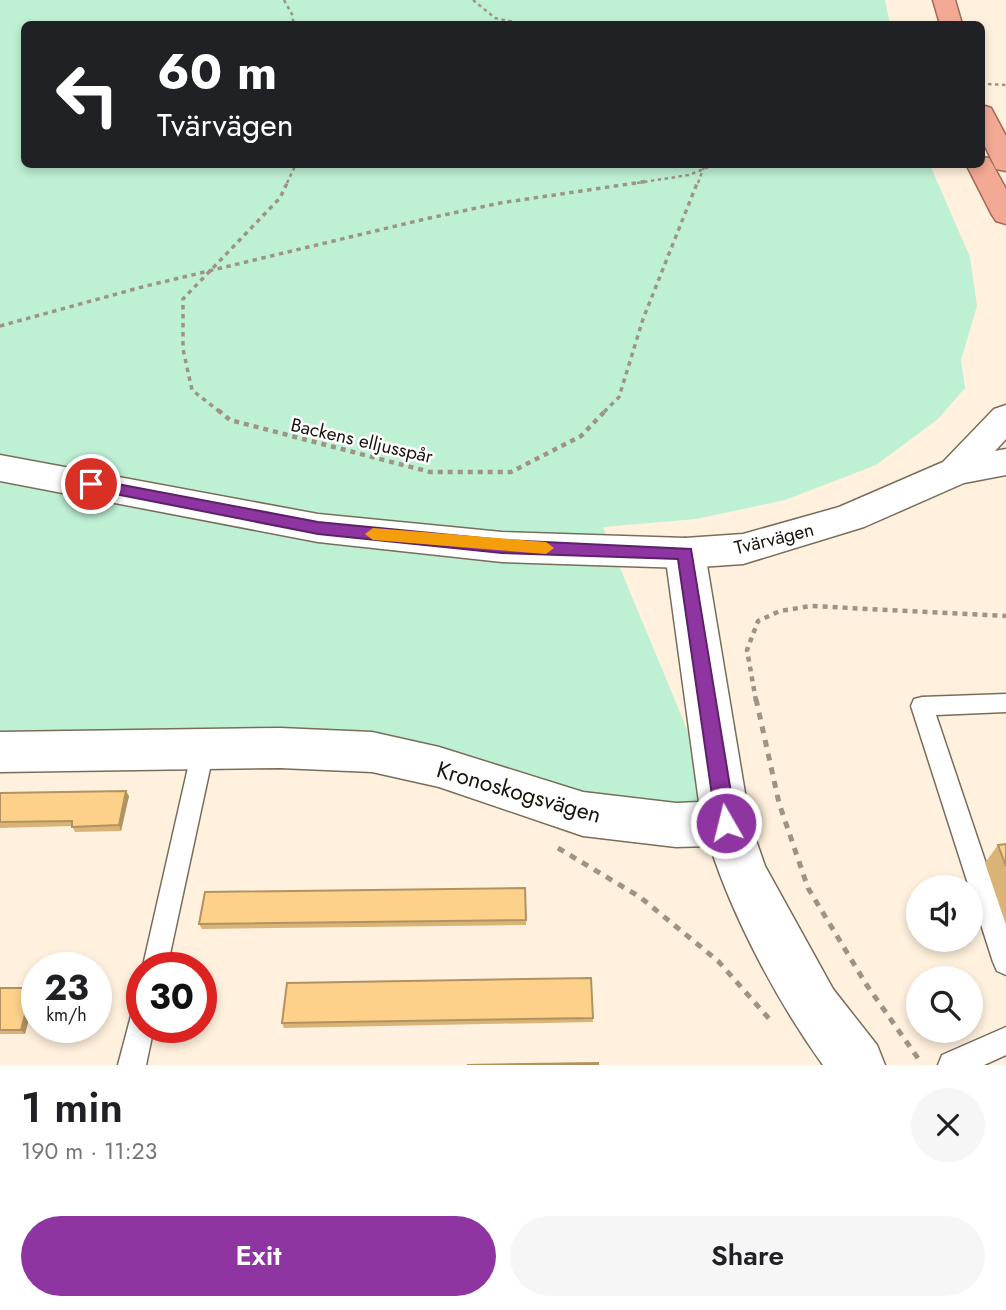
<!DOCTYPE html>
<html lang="en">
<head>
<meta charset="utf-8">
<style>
	:root { --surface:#fff; --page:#f6f6f6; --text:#202124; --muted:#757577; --accent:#8e35a1 }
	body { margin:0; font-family:Jost,sans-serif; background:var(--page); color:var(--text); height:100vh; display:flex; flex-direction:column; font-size:26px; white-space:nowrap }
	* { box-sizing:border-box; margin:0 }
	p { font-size:23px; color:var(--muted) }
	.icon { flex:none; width:38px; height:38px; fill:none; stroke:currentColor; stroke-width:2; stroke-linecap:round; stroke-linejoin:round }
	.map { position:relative; height:1065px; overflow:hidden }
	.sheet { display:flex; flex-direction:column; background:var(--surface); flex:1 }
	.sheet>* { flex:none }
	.top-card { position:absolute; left:21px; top:21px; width:964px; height:147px; border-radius:10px; box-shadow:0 4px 10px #0003; background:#202124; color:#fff; overflow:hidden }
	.controls { position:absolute; left:906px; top:875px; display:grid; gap:14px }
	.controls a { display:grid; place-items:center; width:77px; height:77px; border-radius:50%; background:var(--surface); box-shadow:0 4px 10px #0003; font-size:35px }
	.speed { position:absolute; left:21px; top:952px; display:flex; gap:14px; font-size:35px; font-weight:700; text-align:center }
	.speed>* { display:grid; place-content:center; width:91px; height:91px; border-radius:50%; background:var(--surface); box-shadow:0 4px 10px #0003; line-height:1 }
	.speed small { font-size:18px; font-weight:400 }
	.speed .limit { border:10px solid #d22; background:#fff; color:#111 }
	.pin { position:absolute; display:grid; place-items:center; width:60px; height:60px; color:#fff; margin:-30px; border:4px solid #fff; border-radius:50%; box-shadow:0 2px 7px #0007 }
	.me { position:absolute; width:77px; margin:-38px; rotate:352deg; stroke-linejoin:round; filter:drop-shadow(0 0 5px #0008) }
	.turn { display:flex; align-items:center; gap:24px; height:147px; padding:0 21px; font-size:32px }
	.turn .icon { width:91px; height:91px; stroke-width:2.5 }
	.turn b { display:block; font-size:49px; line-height:60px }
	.round { display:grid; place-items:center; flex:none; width:74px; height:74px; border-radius:37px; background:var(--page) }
	.overview { display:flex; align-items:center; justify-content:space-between; height:119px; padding:0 21px }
	h1 { font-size:42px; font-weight:600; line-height:52px }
	.cta { display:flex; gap:14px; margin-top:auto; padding:14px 21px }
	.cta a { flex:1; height:80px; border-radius:42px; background:var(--accent); color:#fff; font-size:28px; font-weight:600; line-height:80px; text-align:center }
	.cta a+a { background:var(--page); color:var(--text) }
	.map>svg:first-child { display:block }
	.green { fill:#bef0d4 }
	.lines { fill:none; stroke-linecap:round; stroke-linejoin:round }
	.service-casing { stroke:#786d5b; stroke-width:3 }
	.minor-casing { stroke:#786d5b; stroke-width:3 }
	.tertiary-casing { stroke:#786d5b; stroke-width:3 }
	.trunk-casing { stroke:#a46854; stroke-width:3 }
	.path-far3 { stroke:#9e9485; stroke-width:2.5; stroke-dasharray:3.5 3.5; stroke-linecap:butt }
	.path-far2 { stroke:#9e9485; stroke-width:3.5; stroke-dasharray:4.5 4.5; stroke-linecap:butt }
	.path-far1 { stroke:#9e9485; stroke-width:4.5; stroke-dasharray:5 5; stroke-linecap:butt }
	.path { stroke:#9e9485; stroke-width:5; stroke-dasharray:7 7; stroke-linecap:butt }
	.service { fill:#fff; fill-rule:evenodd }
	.minor { fill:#fff; fill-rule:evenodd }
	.tertiary { fill:#fff; fill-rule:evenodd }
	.trunk { fill:#f2aa94; fill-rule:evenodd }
	.wall { fill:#dab477 }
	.shaded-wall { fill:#b19261 }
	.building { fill:#fdd18a; stroke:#b19261; stroke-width:2 }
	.route { fill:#8e35a1; stroke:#5c2269; stroke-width:2 }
	.slow { fill:#f59e0b }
	.labels { text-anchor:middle; stroke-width:5; stroke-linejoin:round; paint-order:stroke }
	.street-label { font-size:19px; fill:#1a150e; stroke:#fff }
	.near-street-label { font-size:23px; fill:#1a150e; stroke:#fff }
</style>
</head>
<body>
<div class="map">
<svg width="1006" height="1065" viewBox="0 0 1006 1065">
	<rect width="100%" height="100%" fill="#fff1dd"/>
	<polygon class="green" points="0,0 885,0 890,24 24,24 24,164 930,165 970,257 977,306 961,360 965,388 938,419 876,465 785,500 696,519 603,527 726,823 439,767 0,752"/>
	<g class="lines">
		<defs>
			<g id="service">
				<polygon points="1006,694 1006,712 936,715 1006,923 1006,975 997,971 993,962 911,706 914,699 922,697"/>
				<polygon points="203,740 211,743 214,750 167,968 142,970 192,750 195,743"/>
				<polygon points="142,1009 142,1027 154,1027 146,1065 118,1065 132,1012"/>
				<polygon points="1006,1027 1006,1055 984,1065 938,1065 942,1055"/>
			</g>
			<path id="minor" d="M 685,538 L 699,543 L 705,553 L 750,823 L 765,866 L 833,989 L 877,1045 L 885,1065 L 823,1065 C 778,1003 733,918 710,846 L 676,847 L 583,836 L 439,787 L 372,772 L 280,768 L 0,772 L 0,732 L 280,728 L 372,732 L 439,747 L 583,792 L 676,803 L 699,802 L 665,553 L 671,543 Z"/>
			<polygon id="tertiary" points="1006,405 1006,439 995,451 1006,449 1006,475 964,483 864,527 743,564 685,568 502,562 318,542 0,481 0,455 318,514 502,532 685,538 743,534 839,507 943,462 994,409"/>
			<g id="trunk">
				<polygon points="933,0 955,0 962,24 940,24"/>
				<polygon points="982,105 991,108 1006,136 1006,171 996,169 982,140"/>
				<polygon points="982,157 989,158 1006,189 1006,224 996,221 992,215 966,164 982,164"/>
			</g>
		</defs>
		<use href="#service" class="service-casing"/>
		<use href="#minor" class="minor-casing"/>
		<use href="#tertiary" class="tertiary-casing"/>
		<use href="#trunk" class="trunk-casing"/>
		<g class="path-far3">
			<polyline points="284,0 293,16 293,24"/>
			<polyline points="473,0 495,18 523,24"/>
			<polyline points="581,24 654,24"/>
			<polyline points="988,84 1006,85"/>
			<polyline points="287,183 296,164"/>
			<polyline points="637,183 689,175 716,164"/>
			<polyline points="698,183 705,164"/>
		</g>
		<g class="path-far2">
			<polyline points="0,326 142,287 425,219 500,203 649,181"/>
			<polyline points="220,412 192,390 183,349 183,299 280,198 288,181"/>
			<polyline points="604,412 619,397 643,319 698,181"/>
		</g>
		<g class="path-far1">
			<polyline points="218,410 230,420 430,472 511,472 581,436 606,410"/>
			<polyline points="756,701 747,650 758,621 780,611 811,606 1006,616"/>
		</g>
		<g class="path">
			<polyline points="756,699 779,803 808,888 866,984 922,1064"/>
			<polyline points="558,848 640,897 718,961 772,1022"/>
		</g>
		<use href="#service" class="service"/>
		<use href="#minor" class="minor"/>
		<use href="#tertiary" class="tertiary"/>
		<use href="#trunk" class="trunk"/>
	</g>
	<g class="wall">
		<polygon points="0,793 129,796 121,831 75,832 72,826 0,828"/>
		<polygon points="1006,844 1006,925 985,863 998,845"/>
		<polygon points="526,920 526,925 202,929 199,924"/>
		<polygon points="0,988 32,988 36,992 25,1034 0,1034"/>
		<polygon points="593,1018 593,1022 284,1028 282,1023"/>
	</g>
	<g class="shaded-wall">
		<polygon points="126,791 129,796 121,831 119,825"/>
		<polygon points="32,988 36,992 25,1034 21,1030"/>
	</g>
	<g class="building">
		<polygon points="126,791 119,825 72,827 72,821 0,822 0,793"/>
		<polygon points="1006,844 1006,866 998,845"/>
		<polygon points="525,888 526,920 199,924 205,892"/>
		<polygon points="591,978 593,1018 282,1023 287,983"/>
		<polygon points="0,988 32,988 21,1030 0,1030"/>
		<polygon points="598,1063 598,1065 467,1065"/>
	</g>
	<polygon class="route" points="91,479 318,522 502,540 691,549 736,823 733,829 726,832 719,829 716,823 678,559 502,553 318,534 85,488 83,484"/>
	<polygon class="slow" points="373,528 546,542 554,548 546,554 373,540 365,534"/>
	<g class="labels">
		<g class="street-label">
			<text transform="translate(362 440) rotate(13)" y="7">Backens elljusspår</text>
			<text transform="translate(774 538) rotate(-14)" y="7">Tvärvägen</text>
		</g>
		<g class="near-street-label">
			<text transform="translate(519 792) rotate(16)" y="8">Kronoskogsvägen</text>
		</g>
	</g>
</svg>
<div class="controls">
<a><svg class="icon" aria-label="sound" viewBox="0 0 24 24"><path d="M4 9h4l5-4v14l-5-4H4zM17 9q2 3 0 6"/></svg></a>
<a><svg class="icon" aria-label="search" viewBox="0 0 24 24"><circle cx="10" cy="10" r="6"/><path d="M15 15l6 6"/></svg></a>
</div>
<div class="speed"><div>23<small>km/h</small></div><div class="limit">30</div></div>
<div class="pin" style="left:91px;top:484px;background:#d93025"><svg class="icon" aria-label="arrive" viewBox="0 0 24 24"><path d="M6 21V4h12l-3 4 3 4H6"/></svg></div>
<svg class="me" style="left:726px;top:823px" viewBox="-20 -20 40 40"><circle r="17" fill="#8e35a1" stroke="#fff" stroke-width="3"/><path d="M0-11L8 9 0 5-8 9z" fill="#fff"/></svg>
<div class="top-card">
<div class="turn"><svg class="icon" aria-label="left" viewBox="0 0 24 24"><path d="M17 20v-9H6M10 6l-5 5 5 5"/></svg><div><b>60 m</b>Tvärvägen</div></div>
</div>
</div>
<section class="sheet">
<div class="overview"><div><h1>1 min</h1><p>190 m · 11:23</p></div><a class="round"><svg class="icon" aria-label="close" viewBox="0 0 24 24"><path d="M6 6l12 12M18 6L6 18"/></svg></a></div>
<div class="cta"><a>Exit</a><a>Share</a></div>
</section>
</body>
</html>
